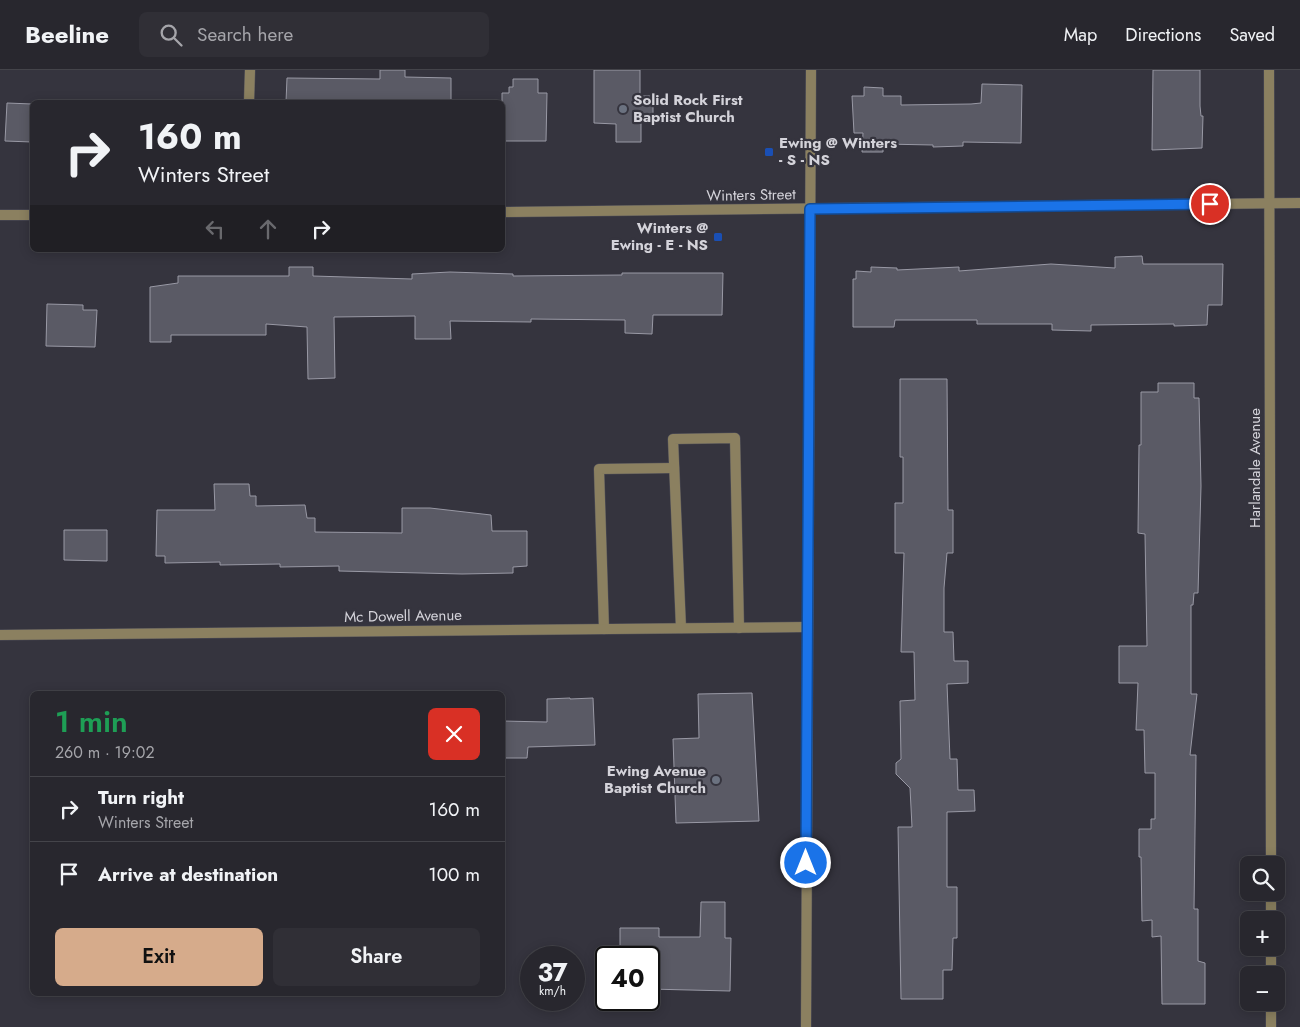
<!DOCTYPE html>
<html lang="en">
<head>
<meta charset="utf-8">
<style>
	:root { --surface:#28272e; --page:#302f36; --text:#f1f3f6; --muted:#a5a5aa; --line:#44444a; --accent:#d6ab8b }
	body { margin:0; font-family:Jost,sans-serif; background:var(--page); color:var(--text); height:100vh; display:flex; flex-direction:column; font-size:19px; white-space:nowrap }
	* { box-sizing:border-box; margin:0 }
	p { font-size:16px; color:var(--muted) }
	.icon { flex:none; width:28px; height:28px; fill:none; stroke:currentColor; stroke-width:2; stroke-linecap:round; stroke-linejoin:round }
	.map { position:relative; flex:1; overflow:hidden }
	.details { position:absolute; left:30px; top:621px; width:475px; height:305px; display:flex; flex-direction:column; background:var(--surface); border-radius:8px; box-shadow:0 2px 12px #0003,0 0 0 1px var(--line) }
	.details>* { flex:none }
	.banner { position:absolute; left:30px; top:30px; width:475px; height:152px; border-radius:8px; box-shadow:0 2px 12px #0003,0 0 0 1px var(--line); background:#28272e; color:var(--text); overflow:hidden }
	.controls { position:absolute; left:1240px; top:786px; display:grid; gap:10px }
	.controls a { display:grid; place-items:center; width:45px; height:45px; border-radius:8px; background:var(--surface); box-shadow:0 2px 12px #0003,0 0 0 1px var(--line); font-size:25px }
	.speed { position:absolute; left:520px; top:876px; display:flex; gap:10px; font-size:25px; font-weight:700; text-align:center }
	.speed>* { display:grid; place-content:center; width:65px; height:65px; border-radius:50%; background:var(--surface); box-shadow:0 2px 12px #0003,0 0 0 1px var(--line); line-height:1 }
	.speed small { font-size:12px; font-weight:400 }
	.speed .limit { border:2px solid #111; border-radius:8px; background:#fff; color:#111 }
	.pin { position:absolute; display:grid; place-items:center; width:42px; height:42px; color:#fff; margin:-21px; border:2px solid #fff; border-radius:50%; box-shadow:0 1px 5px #0007 }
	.me { position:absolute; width:55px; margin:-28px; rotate:0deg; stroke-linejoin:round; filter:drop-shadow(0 0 4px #0008) }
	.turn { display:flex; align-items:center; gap:18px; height:105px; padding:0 25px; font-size:22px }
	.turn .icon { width:65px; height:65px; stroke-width:2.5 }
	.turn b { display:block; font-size:35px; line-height:42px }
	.lanes { display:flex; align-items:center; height:48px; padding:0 25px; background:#0003; justify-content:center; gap:25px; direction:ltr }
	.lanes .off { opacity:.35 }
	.round { display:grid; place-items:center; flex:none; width:52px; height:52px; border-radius:8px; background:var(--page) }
	.headline { display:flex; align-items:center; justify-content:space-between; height:85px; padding:0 25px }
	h1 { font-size:30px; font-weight:600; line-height:38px; color:#1e9e55 }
	.action { display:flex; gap:10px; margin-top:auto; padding:10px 25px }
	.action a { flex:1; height:58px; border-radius:8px; background:var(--accent); color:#111; font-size:20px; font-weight:600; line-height:58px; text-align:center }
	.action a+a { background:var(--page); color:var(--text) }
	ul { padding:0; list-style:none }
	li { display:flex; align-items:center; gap:15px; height:65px; padding:0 25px; border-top:1px solid var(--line) }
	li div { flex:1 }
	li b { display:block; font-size:19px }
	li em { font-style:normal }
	header { display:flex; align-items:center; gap:30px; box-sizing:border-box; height:70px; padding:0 25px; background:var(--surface); border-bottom:1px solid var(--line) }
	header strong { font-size:24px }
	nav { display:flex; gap:28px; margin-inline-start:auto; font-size:18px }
	.search { width:350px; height:45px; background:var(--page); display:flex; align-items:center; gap:12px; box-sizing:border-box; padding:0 18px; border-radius:8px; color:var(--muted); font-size:19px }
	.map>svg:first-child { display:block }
	.building { fill:#5a5a65; stroke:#9999a5 }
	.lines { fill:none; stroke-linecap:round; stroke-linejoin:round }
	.service-casing { stroke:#52515a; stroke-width:11 }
	.minor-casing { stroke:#52515a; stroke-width:11 }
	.tertiary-casing { stroke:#52515a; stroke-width:11 }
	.service { stroke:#8b8060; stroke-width:10 }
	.minor { stroke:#8b8060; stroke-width:10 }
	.tertiary { stroke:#8b8060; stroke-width:10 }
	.route-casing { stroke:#114b97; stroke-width:12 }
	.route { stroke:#1a73e8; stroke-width:9 }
	.worship-dot { fill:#6b7280; stroke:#35343e; stroke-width:2 }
	.transit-dot { fill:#1a4fb4; stroke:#35343e; stroke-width:2 }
	.labels { text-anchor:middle; stroke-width:4.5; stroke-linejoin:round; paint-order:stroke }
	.poi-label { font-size:15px; font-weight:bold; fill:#d4d3da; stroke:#35343e; text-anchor:start }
	.street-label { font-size:15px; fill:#d4d3da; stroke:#35343e }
</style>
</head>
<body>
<header>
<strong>Beeline</strong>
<div class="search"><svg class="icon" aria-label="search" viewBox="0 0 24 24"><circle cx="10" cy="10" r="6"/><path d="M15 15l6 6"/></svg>Search here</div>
<nav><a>Map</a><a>Directions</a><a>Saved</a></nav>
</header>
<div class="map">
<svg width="1300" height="957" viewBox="0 0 1300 957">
	<rect width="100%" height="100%" fill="#35343e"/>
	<g class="building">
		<polygon points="380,0 405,0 405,7 451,8 451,32 286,32 287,8 380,9"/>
		<polygon points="594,0 640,0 640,26 653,26 653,53 641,52 641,72 616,72 616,54 594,53"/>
		<polygon points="1153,0 1200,0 1200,36 1201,46 1203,46 1202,78 1152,80"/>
		<polygon points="513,9 538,9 538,23 547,23 546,71 502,71 502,23 509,23 509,17 513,17"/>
		<polygon points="982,14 1022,15 1021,73 963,72 963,76 933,77 933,75 883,74 883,82 862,82 863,63 854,63 852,26 864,26 864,17 883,18 883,26 901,26 901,35 971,34 981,33"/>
		<polygon points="7,33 32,34 32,72 5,71"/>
		<polygon points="1142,186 1143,194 1223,194 1222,235 1208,235 1207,255 1174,256 1174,254 1091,255 1091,261 1052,260 1052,254 977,254 977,250 895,250 894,257 853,257 853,209 856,209 856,201 871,202 871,197 897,198 897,200 959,197 959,201 1051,194 1115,198 1115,187"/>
		<polygon points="289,197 313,197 313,206 412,209 412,204 450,202 513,204 513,206 622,205 622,203 723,203 722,245 653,245 652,264 625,263 625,250 531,249 531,252 450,251 451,269 415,269 415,246 334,247 335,308 308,309 307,257 266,254 266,265 171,265 171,272 150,272 150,217 178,213 178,206 289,206"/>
		<polygon points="47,234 83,235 83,240 97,240 95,277 46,276"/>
		<polygon points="900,309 947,309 948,440 953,440 953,483 947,483 944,518 944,562 953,562 954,591 968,591 968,613 947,614 950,689 957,689 958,720 974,720 975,741 947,742 947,817 957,817 957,868 953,868 952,900 943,900 943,929 901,929 898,757 912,757 910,718 896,704 896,693 901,689 900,631 915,630 914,582 901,582 904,483 895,483 895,433 903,433 903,387 900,387"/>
		<polygon points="1158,313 1194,313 1194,328 1199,328 1201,416 1198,523 1194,523 1193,535 1191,535 1191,624 1197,624 1190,685 1196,685 1194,839 1198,839 1198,891 1205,893 1205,934 1162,934 1161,866 1152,867 1152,850 1142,851 1141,787 1139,787 1139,759 1151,759 1151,749 1155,749 1155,703 1145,703 1144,660 1136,660 1138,613 1119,613 1119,576 1147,576 1145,464 1138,463 1139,375 1141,375 1141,322 1158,322"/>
		<polygon points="214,414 249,414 250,426 256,426 256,436 305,435 307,448 315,448 315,462 402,463 402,438 430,438 491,445 492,461 527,461 527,496 513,497 513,503 462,504 339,501 339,496 280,497 280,494 220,495 220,492 165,493 165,486 156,486 157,440 215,440"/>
		<polygon points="64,460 107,460 107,491 64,490"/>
		<polygon points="752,623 759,751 676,753 673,669 699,668 698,624"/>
		<polygon points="570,628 570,629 593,628 595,675 528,677 527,688 502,688 502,651 547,652 547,629"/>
		<polygon points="701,832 725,832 725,868 731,868 730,921 649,919 649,888 620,888 620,858 659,858 659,867 700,867"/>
	</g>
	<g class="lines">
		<defs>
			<g id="service">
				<polyline points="681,558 673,369 735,368 739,558"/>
				<polyline points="604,559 599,399 674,398"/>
			</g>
			<g id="minor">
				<polyline points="1269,0 1271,795"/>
				<polyline points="249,32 250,0"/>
				<polyline points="502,142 1300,133"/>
				<polyline points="0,145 32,145"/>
				<polyline points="0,565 807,557"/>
				<polyline points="1271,822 1271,850"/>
				<polyline points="1271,878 1271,905"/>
				<polyline points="1271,932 1271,957"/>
			</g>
			<polyline id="tertiary" points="806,957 811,0"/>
		</defs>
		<use href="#service" class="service-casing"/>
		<use href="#minor" class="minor-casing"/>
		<use href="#tertiary" class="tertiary-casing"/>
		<use href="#service" class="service"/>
		<use href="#minor" class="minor"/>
		<use href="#tertiary" class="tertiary"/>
	</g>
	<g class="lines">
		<defs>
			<polyline id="route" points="806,793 810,139 1210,134"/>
		</defs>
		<use href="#route" class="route-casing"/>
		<use href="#route" class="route"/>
	</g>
	<g class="worship-dot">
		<circle cx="623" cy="39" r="5"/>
		<circle cx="716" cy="710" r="5"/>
	</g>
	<g class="transit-dot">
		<rect x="764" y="77" width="10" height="10" rx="2.5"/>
		<rect x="713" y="162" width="10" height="10" rx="2.5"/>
	</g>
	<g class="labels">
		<g class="poi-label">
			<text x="633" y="35">Solid Rock First<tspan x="633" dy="17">Baptist Church</tspan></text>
			<text x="779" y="78">Ewing @ Winters<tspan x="779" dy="17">- S - NS</tspan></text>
			<text x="708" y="163" text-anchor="end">Winters @<tspan x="708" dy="17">Ewing - E - NS</tspan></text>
			<text x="706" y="706" text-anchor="end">Ewing Avenue<tspan x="706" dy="17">Baptist Church</tspan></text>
		</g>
		<g class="street-label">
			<text transform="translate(751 125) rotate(-1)" y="5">Winters Street</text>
			<text transform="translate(1255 398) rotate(-90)" y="5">Harlandale Avenue</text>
			<text transform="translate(403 546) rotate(-1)" y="5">Mc Dowell Avenue</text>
		</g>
	</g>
</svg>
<div class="controls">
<a><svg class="icon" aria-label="search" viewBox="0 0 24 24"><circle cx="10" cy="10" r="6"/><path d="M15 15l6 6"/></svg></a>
<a>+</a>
<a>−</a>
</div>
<div class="speed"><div>37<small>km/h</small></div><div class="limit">40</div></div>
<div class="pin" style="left:1210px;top:134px;background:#d93025"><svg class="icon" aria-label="arrive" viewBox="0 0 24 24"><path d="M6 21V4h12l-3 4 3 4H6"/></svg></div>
<svg class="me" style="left:806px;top:793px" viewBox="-20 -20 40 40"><circle r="17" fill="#1a73e8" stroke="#fff" stroke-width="3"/><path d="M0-11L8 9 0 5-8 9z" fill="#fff"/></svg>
<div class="banner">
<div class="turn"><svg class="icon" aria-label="right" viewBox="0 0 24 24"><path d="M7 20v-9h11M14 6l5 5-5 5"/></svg><div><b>160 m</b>Winters Street</div></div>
<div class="lanes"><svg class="icon off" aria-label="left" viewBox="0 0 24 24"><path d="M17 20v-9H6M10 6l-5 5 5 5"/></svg><svg class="icon off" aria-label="ahead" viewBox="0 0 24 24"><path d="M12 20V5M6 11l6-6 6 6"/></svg><svg class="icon" aria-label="right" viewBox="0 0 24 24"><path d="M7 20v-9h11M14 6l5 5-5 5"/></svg></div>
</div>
<section class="details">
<div class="headline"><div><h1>1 min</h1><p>260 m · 19:02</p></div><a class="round" style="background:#d93025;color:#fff"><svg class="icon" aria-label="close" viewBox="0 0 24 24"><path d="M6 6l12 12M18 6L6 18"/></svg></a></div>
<ul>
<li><svg class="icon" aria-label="right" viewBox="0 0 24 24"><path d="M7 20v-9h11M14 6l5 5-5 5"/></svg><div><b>Turn right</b><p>Winters Street</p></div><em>160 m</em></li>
<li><svg class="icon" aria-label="arrive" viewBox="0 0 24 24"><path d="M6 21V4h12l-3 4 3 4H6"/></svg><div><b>Arrive at destination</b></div><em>100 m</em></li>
</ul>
<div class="action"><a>Exit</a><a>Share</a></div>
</section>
</div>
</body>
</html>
